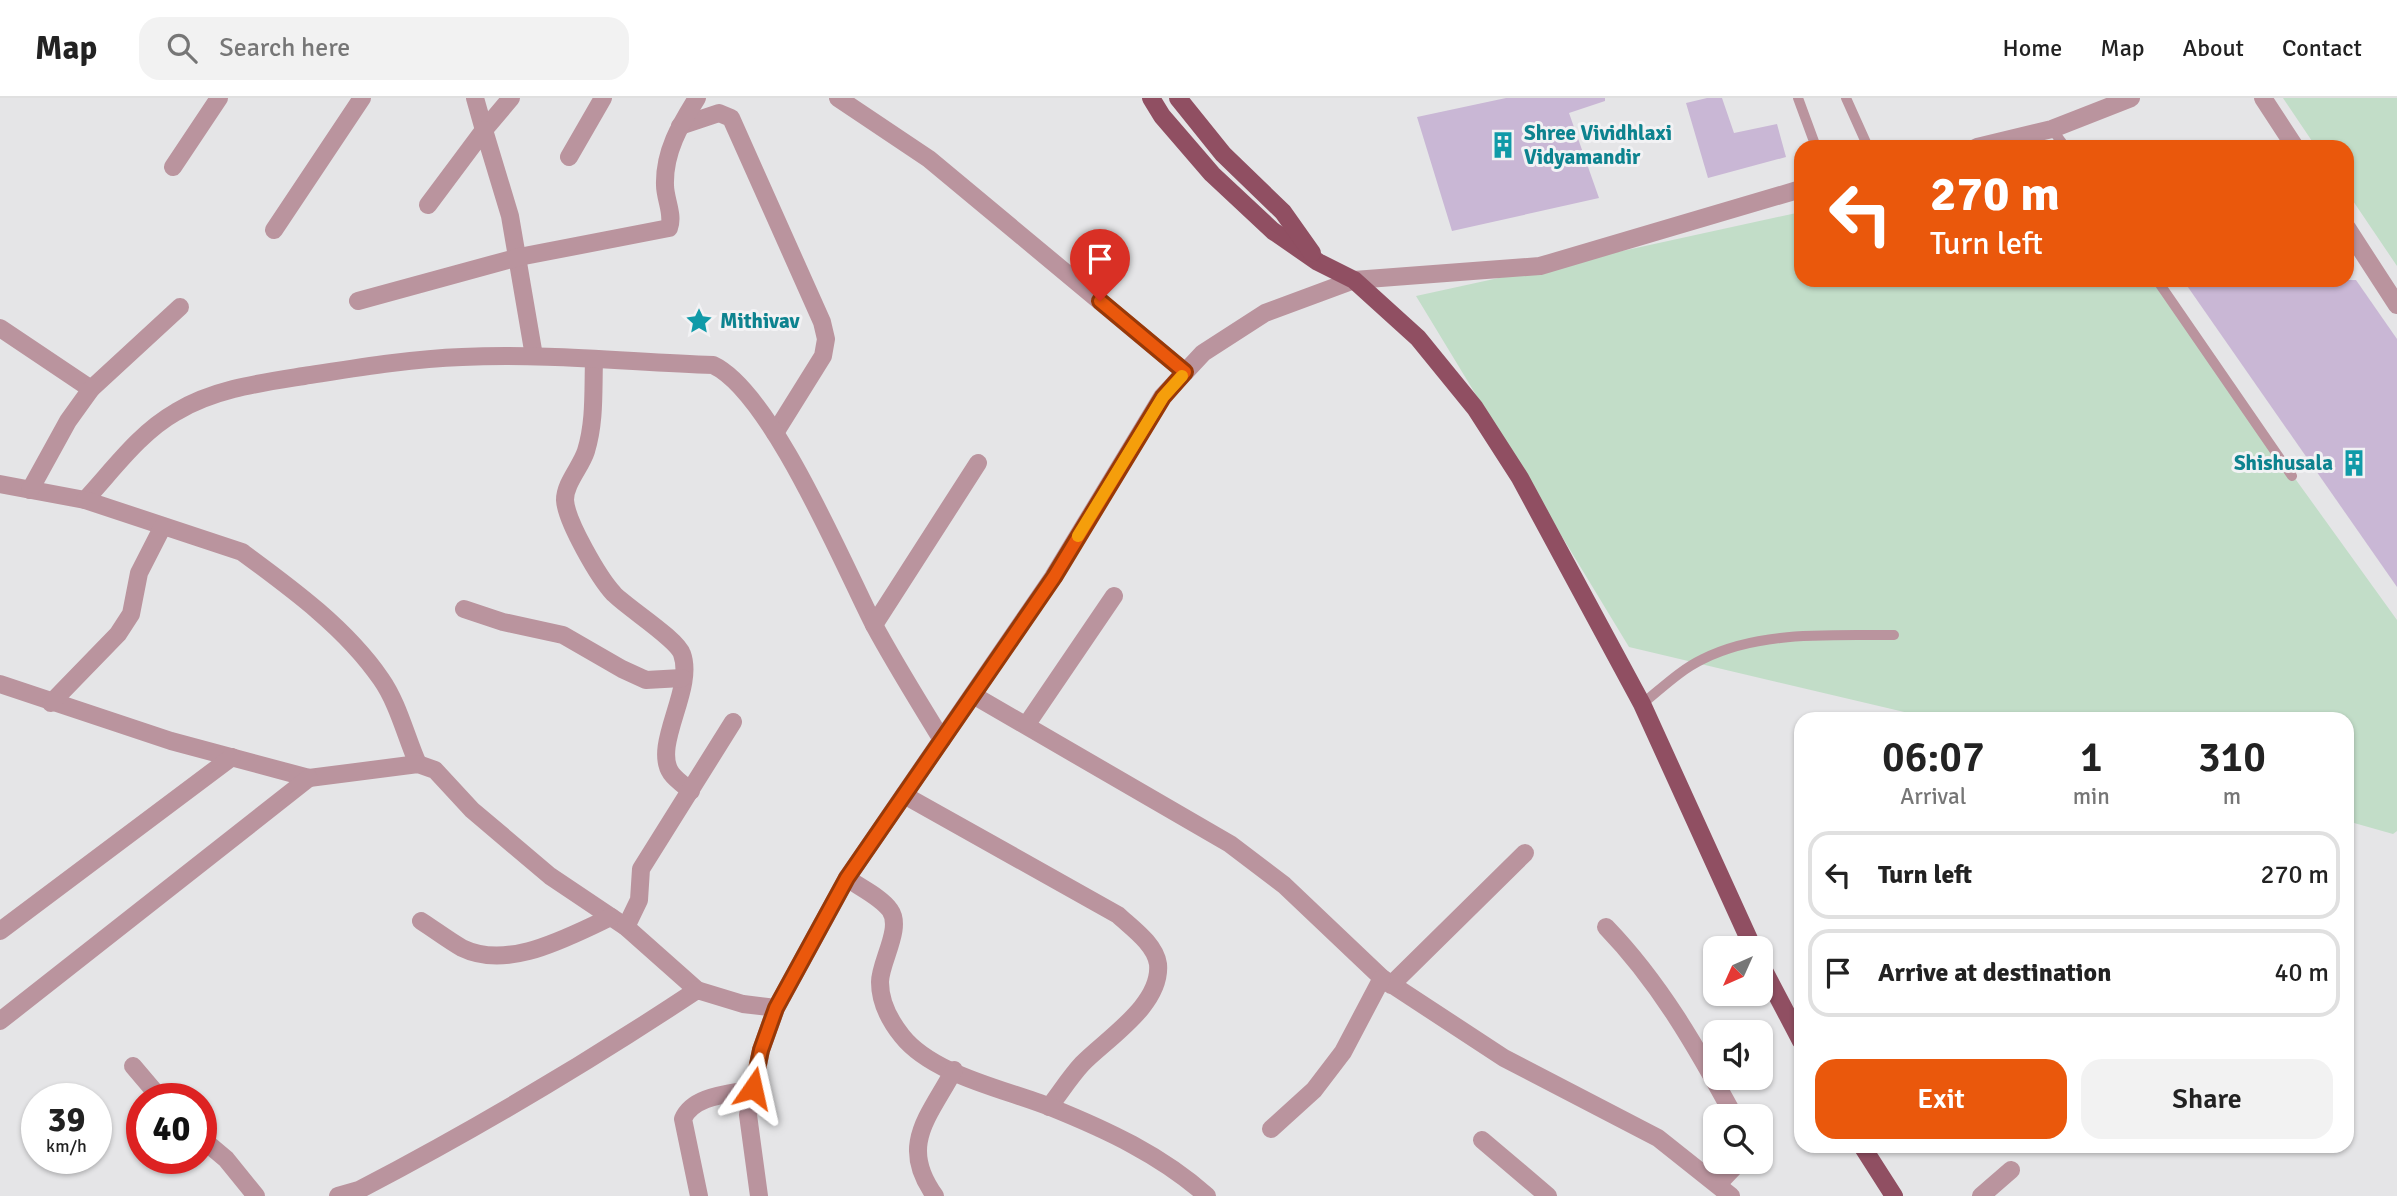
<!DOCTYPE html>
<html lang="en">
<head>
<meta charset="utf-8">
<style>
	:root { --surface:#fff; --page:#f2f2f2; --text:#222; --muted:#767676; --line:#e0e0e0; --accent:#ea580c }
	body { margin:0; font-family:Signika,sans-serif; background:var(--page); color:var(--text); height:100vh; display:flex; flex-direction:column; font-size:26px; white-space:nowrap }
	* { box-sizing:border-box; margin:0 }
	p { font-size:23px; color:var(--muted) }
	.icon { flex:none; width:38px; height:38px; fill:none; stroke:currentColor; stroke-width:2; stroke-linecap:round; stroke-linejoin:round }
	.map { position:relative; flex:1; overflow:hidden }
	.details { position:absolute; left:1794px; top:614px; width:560px; height:441px; display:flex; flex-direction:column; background:var(--surface); border-radius:21px; box-shadow:0 2px 5px #0004 }
	.details>* { flex:none }
	.banner { position:absolute; left:1794px; top:42px; width:560px; height:147px; border-radius:21px; box-shadow:0 2px 5px #0004; background:#ea580c; color:#fff; overflow:hidden }
	.needle { width:46px; rotate:225deg }
	.controls { position:absolute; left:1703px; top:838px; display:grid; gap:14px }
	.controls a { display:grid; place-items:center; width:70px; height:70px; border-radius:14px; background:var(--surface); box-shadow:0 2px 5px #0004; font-size:35px }
	.speed { position:absolute; left:21px; top:985px; display:flex; gap:14px; font-size:35px; font-weight:700; text-align:center }
	.speed>* { display:grid; place-content:center; width:91px; height:91px; border-radius:50%; background:var(--surface); box-shadow:0 2px 5px #0004; line-height:1 }
	.speed small { font-size:18px; font-weight:400 }
	.speed .limit { border:10px solid #d22; background:#fff; color:#111 }
	.pin { position:absolute; display:grid; place-items:center; width:60px; height:60px; color:#fff; margin:-72px -30px; border-radius:50% 50% 50% 0; rotate:-45deg; box-shadow:0 0 7px #0007 }
	.pin .icon { rotate:45deg }
	.me { position:absolute; width:77px; margin:-38px; rotate:11deg; stroke-linejoin:round; filter:drop-shadow(0 0 5px #0008) }
	.turn { display:flex; align-items:center; gap:24px; height:147px; padding:0 21px; font-size:32px }
	.turn .icon { width:91px; height:91px; stroke-width:2.5 }
	.turn b { display:block; font-size:49px; line-height:60px }
	.eta { display:flex; justify-content:space-evenly; align-items:center; height:119px; text-align:center }
	.eta b { font-size:42px; font-weight:600; line-height:49px }
	.action { display:flex; gap:14px; margin-top:auto; padding:14px 21px }
	.action a { flex:1; height:80px; border-radius:21px; background:var(--accent); color:#fff; font-size:28px; font-weight:600; line-height:80px; text-align:center }
	.action a+a { background:var(--page); color:var(--text) }
	ul { padding:0; list-style:none }
	li { display:flex; align-items:center; gap:21px; height:88px; margin:0 14px 10px; padding:0 7px; border:4px solid var(--line); border-radius:21px }
	li div { flex:1 }
	li b { display:block; font-size:26px }
	li em { font-style:normal }
	header { display:flex; align-items:center; gap:42px; box-sizing:border-box; height:98px; padding:0 35px; background:var(--surface); border-bottom:2px solid var(--line) }
	header strong { font-size:33px }
	nav { display:flex; gap:38px; margin-inline-start:auto; font-size:24px }
	.search { width:490px; height:63px; background:var(--page); display:flex; align-items:center; gap:18px; box-sizing:border-box; padding:0 24px; border-radius:21px; color:var(--muted); font-size:26px }
	.map>svg:first-child { display:block }
	.green { fill:#c2ddc8 }
	.building { fill:#c9b7d5 }
	.lines { fill:none; stroke-linecap:round; stroke-linejoin:round }
	.service { stroke:#ba949e; stroke-width:10 }
	.minor { stroke:#ba949e; stroke-width:18 }
	.tertiary { stroke:#ba949e; stroke-width:18 }
	.primary { stroke:#904f62; stroke-width:18 }
	.route-casing { stroke:#983908; stroke-width:18 }
	.route { stroke:#ea580c; stroke-width:12 }
	.slow { stroke:#f59e0b; stroke-width:12 }
	.labels { text-anchor:middle; stroke-width:6; stroke-linejoin:round; paint-order:stroke }
	.culture-label { font-size:21px; font-weight:bold; fill:#0d838f; stroke:#f2f2f4; text-anchor:start }
</style>
</head>
<body>
<header>
<strong>Map</strong>
<div class="search"><svg class="icon" aria-label="search" viewBox="0 0 24 24"><circle cx="10" cy="10" r="6"/><path d="M15 15l6 6"/></svg>Search here</div>
<nav><a>Home</a><a>Map</a><a>About</a><a>Contact</a></nav>
</header>
<div class="map">
<svg width="2397" height="1098" viewBox="0 0 2397 1098">
	<rect width="100%" height="100%" fill="#e5e5e7"/>
	<g class="green">
		<polygon points="2283,0 2397,0 2397,168 2347,94 2347,49 2316,49"/>
		<polygon points="1801,114 1801,182 2152,182 2397,522 2397,733 2393,736 2347,723 2347,621 1934,621 1629,549 1416,198"/>
	</g>
	<g class="building">
		<polygon points="1506,0 1605,0 1605,3 1569,15 1599,100 1452,133 1417,19"/>
		<polygon points="1707,0 1722,0 1734,35 1777,26 1786,59 1708,80 1686,5"/>
		<polygon points="2183,182 2356,182 2397,241 2397,489"/>
	</g>
	<g class="lines">
		<g class="service">
			<polyline points="1798,0 1816,49"/>
			<polyline points="1846,0 1868,49"/>
			<polyline points="2052,31 2065,49"/>
			<polyline points="2157,182 2292,378"/>
			<path d="M 1642,606 C 1662,590 1680,572 1703,561 C 1761,532 1831,538 1894,537"/>
		</g>
		<g class="minor">
			<polyline points="475,0 484,32 511,0"/>
			<polyline points="838,0 929,61 1185,274"/>
			<polyline points="2263,0 2295,49"/>
			<polyline points="680,28 719,15 731,20 822,224 826,241 823,258 775,335"/>
			<polyline points="569,59 603,0"/>
			<polyline points="173,69 219,0"/>
			<polyline points="428,107 484,32 510,118 534,258"/>
			<polyline points="2347,130 2397,207"/>
			<polyline points="274,132 362,0"/>
			<path d="M 358,203 L 519,159 L 669,130 C 674,117 665,101 665,87 C 664,54 680,27 697,0"/>
			<polyline points="0,230 91,291"/>
			<path d="M 594,263 C 593,293 595,324 586,353 C 581,369 565,385 565,402 C 566,423 599,480 614,496 C 629,511 677,541 682,556 C 695,591 652,647 671,675 C 676,682 685,688 691,693"/>
			<path d="M 0,386 L 85,402 C 113,372 139,335 176,314 C 214,291 260,285 304,278 C 356,270 409,261 462,259 C 545,255 629,264 713,267 C 771,294 843,466 874,527 C 895,566 919,604 942,642"/>
			<polyline points="30,392 68,323 91,291 180,209"/>
			<path d="M 85,402 L 242,454 C 291,490 346,530 381,581 C 398,605 406,639 418,666"/>
			<polyline points="464,511 503,524 563,537 622,571 646,582 682,580"/>
			<polyline points="874,527 978,365"/>
			<polyline points="0,586 171,643 309,680 418,666 435,672 472,712 550,778 626,829 697,892"/>
			<polyline points="973,597 1230,746 1284,787 1382,880 1504,960 1658,1040 1731,1098"/>
			<polyline points="51,605 118,536 131,516 139,475 162,430"/>
			<polyline points="1027,626 1114,498"/>
			<path d="M 904,697 L 1118,817 C 1132,830 1155,846 1158,866 C 1162,907 1106,941 1082,966 C 1070,979 1060,995 1049,1009"/>
			<path d="M 847,780 C 859,789 881,799 890,812 C 903,830 880,864 880,884 C 880,904 890,923 902,938 C 933,977 1005,991 1050,1009 C 1107,1032 1161,1057 1207,1098"/>
			<path d="M 421,823 C 435,832 448,842 462,850 C 509,873 569,838 611,819"/>
			<polyline points="626,829 639,802 641,771 733,624"/>
			<path d="M 1606,829 C 1660,885 1697,950 1734,1018"/>
			<polyline points="0,833 232,659"/>
			<polyline points="1391,887 1525,755"/>
			<polyline points="0,923 309,680"/>
			<polyline points="133,968 161,1001"/>
			<polyline points="1271,1031 1314,992 1343,954 1382,880"/>
			<polyline points="201,1040 226,1061 256,1098"/>
			<polyline points="1482,1042 1548,1098"/>
			<polyline points="1718,1086 1739,1064"/>
			<path d="M 338,1098 L 359,1092 C 476,1031 587,965 697,892 L 743,906 L 776,910"/>
			<path d="M 699,1098 L 683,1021 C 693,997 731,996 753,991"/>
			<path d="M 935,1098 C 898,1047 929,1019 954,972"/>
			<polyline points="1981,1098 2011,1072"/>
		</g>
		<g class="tertiary">
			<polyline points="1977,49 2052,31 2131,0"/>
			<polyline points="759,1098 748,1017 761,952 776,910 847,780 1053,479 1162,299 1203,255 1265,215 1354,182 1540,168 1801,91"/>
		</g>
		<g class="primary">
			<polyline points="1151,0 1162,18 1212,76 1273,133 1318,164 1354,182 1418,240 1475,310 1520,380 1642,606 1753,850"/>
			<polyline points="1178,0 1223,56 1283,114 1312,155"/>
			<polyline points="1760,865 1801,943"/>
			<polyline points="1862,1048 1894,1098"/>
		</g>
	</g>
	<g class="lines">
		<defs>
			<polyline id="route" points="753,990 761,952 776,910 847,780 1054,479 1163,299 1185,274 1100,203"/>
		</defs>
		<use href="#route" class="route-casing"/>
		<use href="#route" class="route"/>
		<polyline class="slow" points="1078,438 1163,299 1182,278"/>
	</g>
	<defs>
		<symbol id="building-bare" viewBox="-9 -9 18 18"><path d="M-4-6H4V6H1V3H-1V6H-4ZM-2.5-4.3h1.7v1.8h-1.7ZM.8-4.3h1.7v1.8H.8ZM-2.5-1h1.7V.8h-1.7ZM.8-1h1.7V.8H.8Z" fill="#0f9aa8" stroke="#f2f2f4" stroke-width="2.5" paint-order="stroke"/></symbol>
		<symbol id="sight-bare" viewBox="-9 -9 18 18"><path d="M0-6L1.8-2.2L6-1.7L2.9 1.2L3.7 5.4L0 3.3L-3.7 5.4L-2.9 1.2L-6-1.7L-1.8-2.2Z" fill="#0f9aa8" stroke="#f2f2f4" stroke-width="2.5" paint-order="stroke"/></symbol>
	</defs>
	<g fill-rule="evenodd">
		<use href="#building-bare" x="1484" y="28" width="38" height="38"/>
		<use href="#sight-bare" x="680" y="204" width="38" height="38"/>
		<use href="#building-bare" x="2335" y="346" width="38" height="38"/>
	</g>
	<g class="labels">
		<g class="culture-label">
			<text x="1524" y="42">Shree Vividhlaxi<tspan x="1524" dy="24">Vidyamandir</tspan></text>
			<text x="720" y="230">Mithivav</text>
			<text x="2333" y="372" text-anchor="end">Shishusala</text>
		</g>
	</g>
</svg>
<div class="controls">
<a><svg class="needle" viewBox="-14 -14 28 28"><path d="M0-13l5 13h-10z" fill="#e53935"/><path d="M0 13l5-13h-10z" fill="#767676"/></svg></a>
<a><svg class="icon" aria-label="sound" viewBox="0 0 24 24"><path d="M4 9h4l5-4v14l-5-4H4zM17 9q2 3 0 6"/></svg></a>
<a><svg class="icon" aria-label="search" viewBox="0 0 24 24"><circle cx="10" cy="10" r="6"/><path d="M15 15l6 6"/></svg></a>
</div>
<div class="speed"><div>39<small>km/h</small></div><div class="limit">40</div></div>
<div class="pin" style="left:1100px;top:203px;background:#d93025"><svg class="icon" aria-label="arrive" viewBox="0 0 24 24"><path d="M6 21V4h12l-3 4 3 4H6"/></svg></div>
<svg class="me" style="left:753px;top:990px" viewBox="-20 -20 40 40"><path d="M0-17L14 15 0 8-14 15z" fill="#ea580c" stroke="#fff" stroke-width="4"/></svg>
<div class="banner">
<div class="turn"><svg class="icon" aria-label="left" viewBox="0 0 24 24"><path d="M17 20v-9H6M10 6l-5 5 5 5"/></svg><div><b>270 m</b>Turn left</div></div>
</div>
<section class="details">
<div class="eta">
<div><b>06:07</b><p>Arrival</p></div>
<div><b>1</b><p>min</p></div>
<div><b>310</b><p>m</p></div>
</div>
<ul>
<li><svg class="icon" aria-label="left" viewBox="0 0 24 24"><path d="M17 20v-9H6M10 6l-5 5 5 5"/></svg><div><b>Turn left</b></div><em>270 m</em></li>
<li><svg class="icon" aria-label="arrive" viewBox="0 0 24 24"><path d="M6 21V4h12l-3 4 3 4H6"/></svg><div><b>Arrive at destination</b></div><em>40 m</em></li>
</ul>
<div class="action"><a>Exit</a><a>Share</a></div>
</section>
</div>
</body>
</html>
